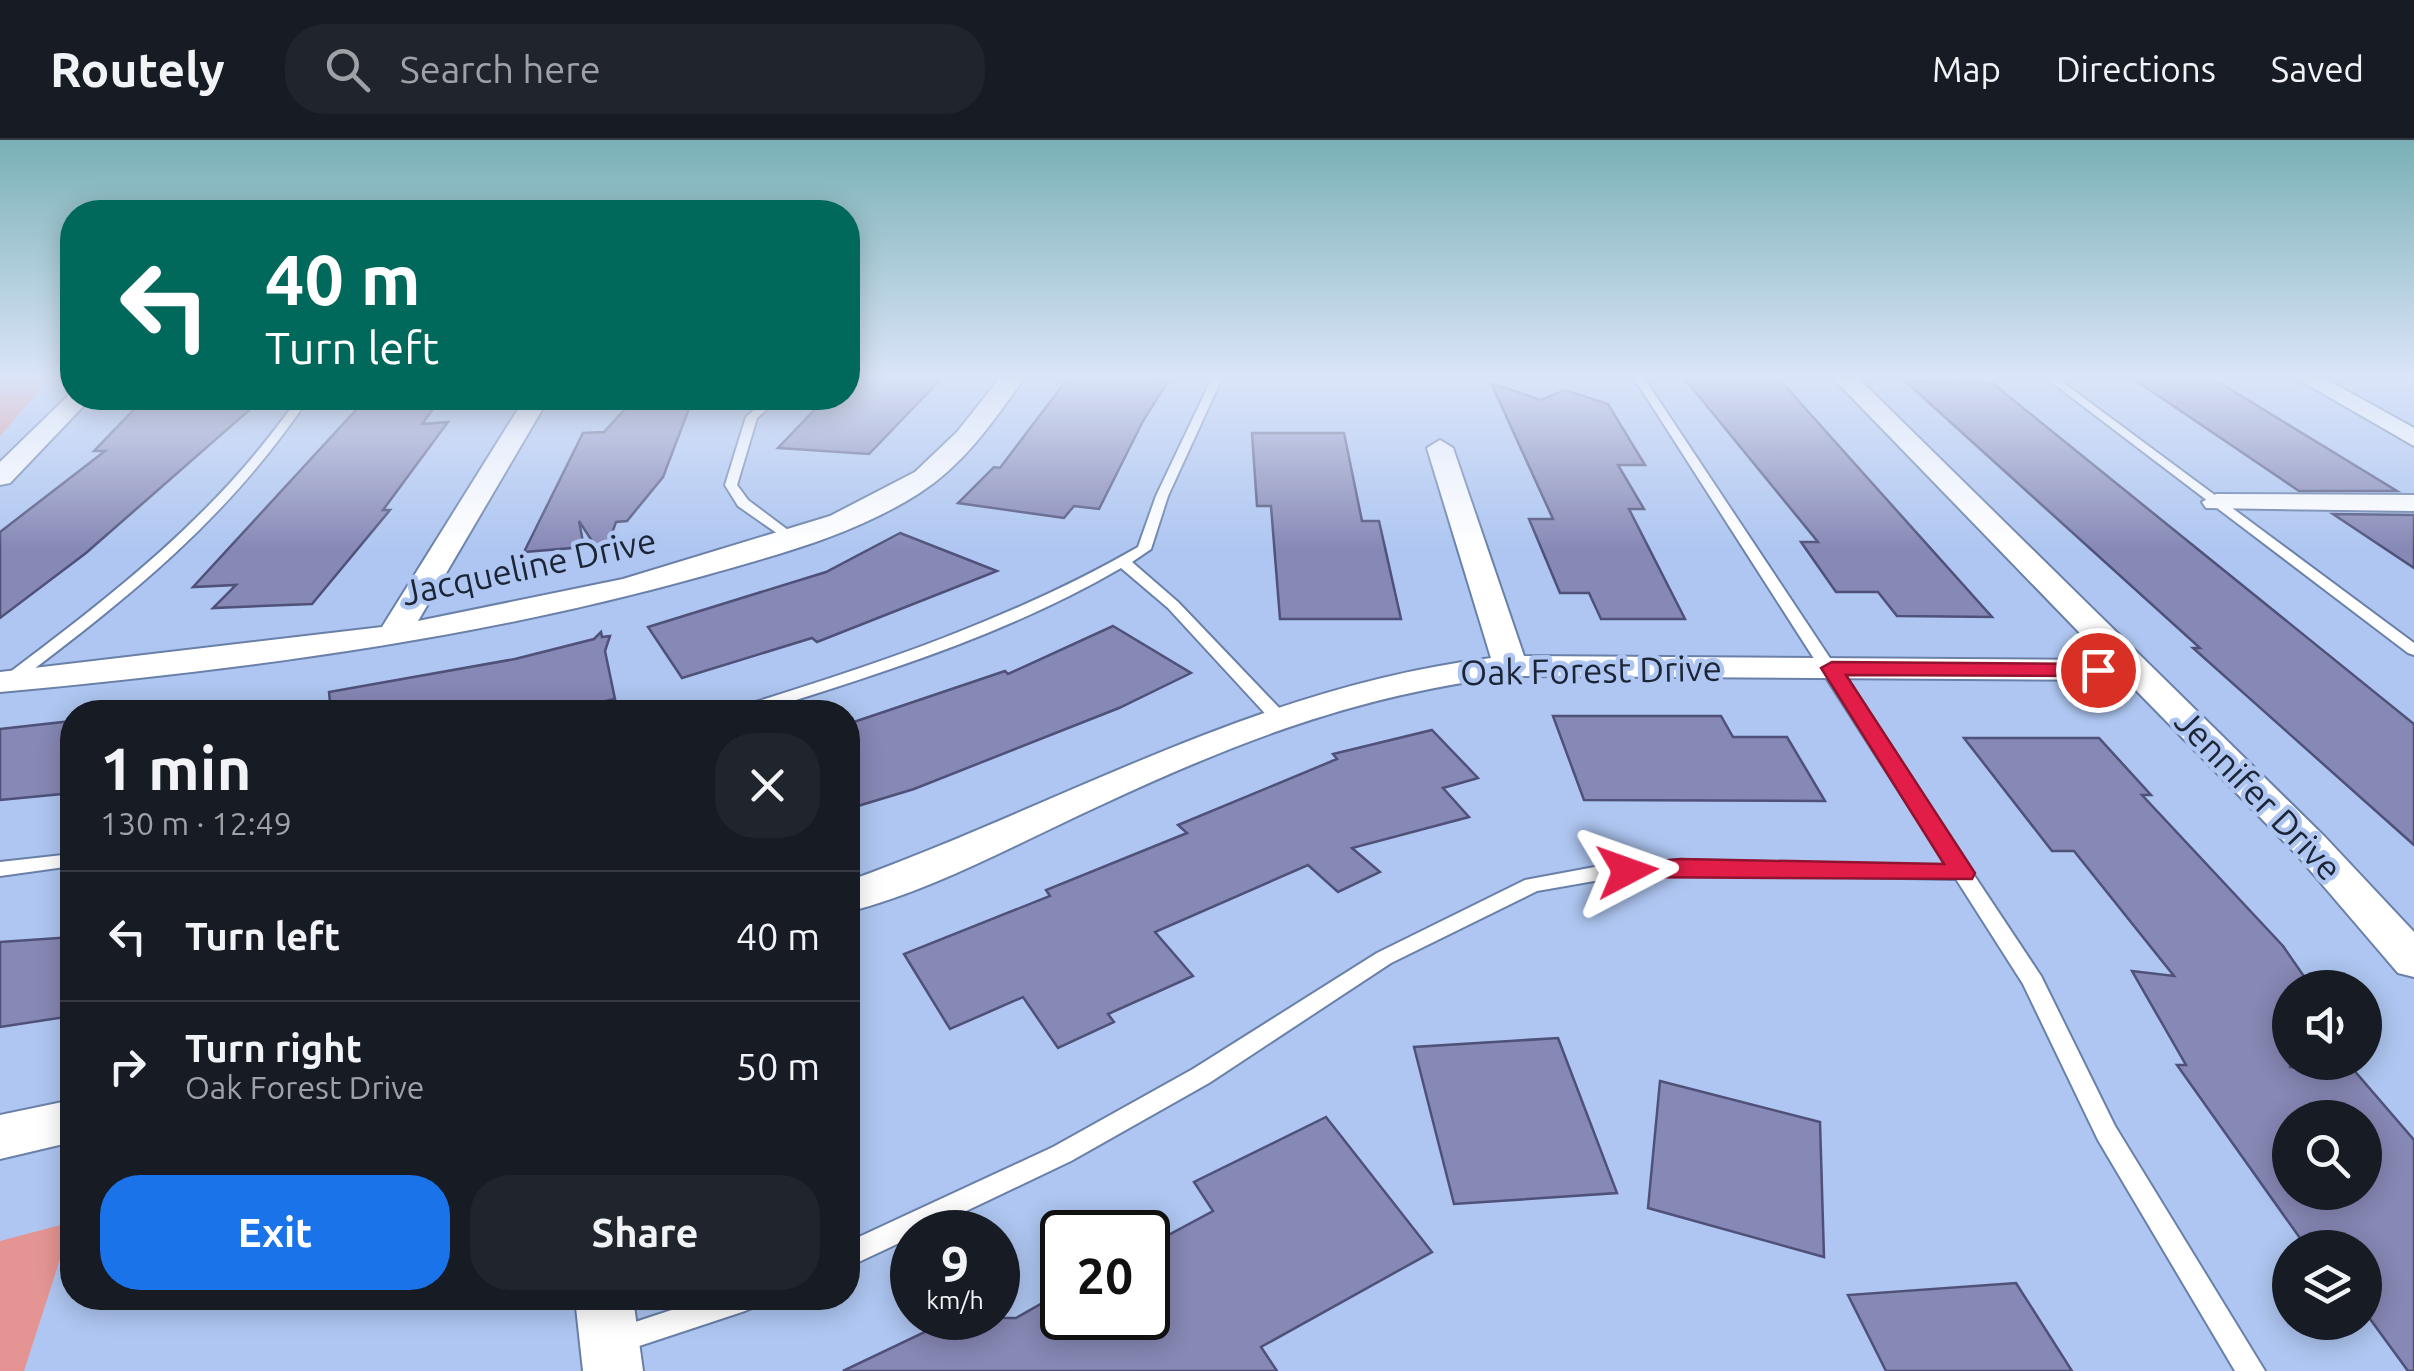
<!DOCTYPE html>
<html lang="en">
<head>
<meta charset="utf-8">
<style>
	:root { --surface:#171b24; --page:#20242c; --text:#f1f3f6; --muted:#9ea1a6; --line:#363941; --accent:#1a73e8 }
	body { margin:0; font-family:Ubuntu,sans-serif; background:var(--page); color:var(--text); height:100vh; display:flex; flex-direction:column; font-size:38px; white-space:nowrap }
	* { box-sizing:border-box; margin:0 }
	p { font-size:32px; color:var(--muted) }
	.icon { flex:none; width:55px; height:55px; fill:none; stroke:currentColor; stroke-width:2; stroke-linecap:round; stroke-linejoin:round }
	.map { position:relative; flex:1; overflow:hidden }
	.drawer { position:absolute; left:60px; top:560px; width:800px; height:610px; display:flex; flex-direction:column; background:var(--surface); border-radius:40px; box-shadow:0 5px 25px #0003 }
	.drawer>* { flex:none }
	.top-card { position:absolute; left:60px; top:60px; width:800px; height:210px; border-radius:40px; box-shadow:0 5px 25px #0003; background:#00695c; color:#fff; overflow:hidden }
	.fabs { position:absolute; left:2272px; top:830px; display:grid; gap:20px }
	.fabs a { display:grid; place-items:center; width:110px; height:110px; border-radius:50%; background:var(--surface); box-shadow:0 5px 25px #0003; font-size:50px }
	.speed { position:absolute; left:890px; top:1070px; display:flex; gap:20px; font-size:50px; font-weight:700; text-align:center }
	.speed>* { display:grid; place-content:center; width:130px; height:130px; border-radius:50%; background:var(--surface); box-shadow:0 5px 25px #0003; line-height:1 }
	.speed small { font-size:25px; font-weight:400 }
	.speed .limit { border:5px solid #111; border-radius:15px; background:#fff; color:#111 }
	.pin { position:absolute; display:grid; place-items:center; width:85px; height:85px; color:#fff; margin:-42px; border:5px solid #fff; border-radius:50%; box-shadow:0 2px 10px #0007 }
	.me { position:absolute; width:110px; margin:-55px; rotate:86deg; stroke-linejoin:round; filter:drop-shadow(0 0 8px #0008) }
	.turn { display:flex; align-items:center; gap:35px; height:210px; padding:0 40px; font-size:45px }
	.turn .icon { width:130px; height:130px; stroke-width:2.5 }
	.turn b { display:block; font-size:70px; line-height:85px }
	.round { display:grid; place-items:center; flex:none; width:105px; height:105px; border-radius:40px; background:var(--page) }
	.head { display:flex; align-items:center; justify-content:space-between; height:170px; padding:0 40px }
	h1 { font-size:60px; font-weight:600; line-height:75px }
	.action { display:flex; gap:20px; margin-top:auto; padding:20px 40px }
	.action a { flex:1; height:115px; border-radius:40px; background:var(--accent); color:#fff; font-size:40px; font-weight:600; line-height:115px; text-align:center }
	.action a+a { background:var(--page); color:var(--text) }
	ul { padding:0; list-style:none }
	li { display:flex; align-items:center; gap:30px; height:130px; padding:0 40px; border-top:2px solid var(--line) }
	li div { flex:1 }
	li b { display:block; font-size:38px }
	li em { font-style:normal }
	header { display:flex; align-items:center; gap:60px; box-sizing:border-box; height:140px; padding:0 50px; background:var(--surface); border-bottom:2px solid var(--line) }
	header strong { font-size:48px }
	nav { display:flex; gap:55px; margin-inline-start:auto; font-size:35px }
	.search { width:700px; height:90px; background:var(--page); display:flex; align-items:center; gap:25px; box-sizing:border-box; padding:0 35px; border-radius:40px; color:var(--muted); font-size:38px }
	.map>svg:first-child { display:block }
	.green { fill:#e49593 }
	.building { fill:#8688b5; stroke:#4f5179; stroke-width:2.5; fill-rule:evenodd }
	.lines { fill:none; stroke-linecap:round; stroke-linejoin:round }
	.service-casing { stroke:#6a80a8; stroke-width:4 }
	.minor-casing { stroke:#6a80a8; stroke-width:4 }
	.service { fill:#fff; fill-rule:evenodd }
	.minor { fill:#fff; fill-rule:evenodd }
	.route { fill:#e11d48; stroke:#92132f; stroke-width:2.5 }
	.labels { text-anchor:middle; stroke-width:9; stroke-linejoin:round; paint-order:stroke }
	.street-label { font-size:35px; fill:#1c2535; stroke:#aec6f1 }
</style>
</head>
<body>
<header>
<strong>Routely</strong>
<div class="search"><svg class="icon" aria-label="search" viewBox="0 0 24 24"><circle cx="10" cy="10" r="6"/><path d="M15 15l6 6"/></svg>Search here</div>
<nav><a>Map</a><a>Directions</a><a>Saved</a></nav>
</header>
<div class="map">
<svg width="2414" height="1231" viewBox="0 0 2414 1231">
	<rect width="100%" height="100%" fill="#aec6f1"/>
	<g class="green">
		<polygon points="0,238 50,238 0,296"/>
		<polygon points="72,1082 24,1231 0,1231 0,1101"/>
	</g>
	<g class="building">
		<polygon points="856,238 942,238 869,314 778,308 823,261 848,258 848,243"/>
		<polygon points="1068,238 1169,240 1143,281 1099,369 1074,366 1064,378 958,363 994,327 1000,328"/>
		<polygon points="1684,238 1778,238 1992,477 1897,476 1878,452 1836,452 1801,402 1818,402"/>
		<polygon points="2132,238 2212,238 2397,351 2299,351"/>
		<polygon points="1905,241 1991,242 2414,584 2414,705 2193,508 2200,508"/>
		<polygon points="1491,243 1541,260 1565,250 1608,264 1645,325 1618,325 1644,369 1629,369 1685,479 1601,479 1589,453 1560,453 1529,379 1553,379"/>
		<polygon points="145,258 263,258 86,413 0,478 0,392 105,311 94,311"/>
		<polygon points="367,258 441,258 422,284 448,282 383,370 390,370 312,464 213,468 236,445 193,447"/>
		<polygon points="635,258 693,258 663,337 627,381 616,382 603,418 579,381 584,407 524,412 583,293 604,292"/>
		<polygon points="1252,293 1344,293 1362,381 1379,381 1401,479 1280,479 1271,366 1257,366"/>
		<polygon points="2333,374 2414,375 2414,428"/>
		<polygon points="900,393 997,431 817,502 812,498 682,538 648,487 826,432"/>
		<polygon points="1113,486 1191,533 1119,568 914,649 848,669 848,584 1005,531 1008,534"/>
		<polygon points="601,492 602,497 610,496 605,511 615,559 556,572 331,572 329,552 515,519 594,499"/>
		<polygon points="1553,576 1721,576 1733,597 1787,597 1825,661 1584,660"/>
		<polygon points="72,581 72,653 0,660 0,589"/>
		<polygon points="1432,590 1478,638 1443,648 1469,677 1352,708 1380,732 1338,752 1308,725 1155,792 1193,836 1108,874 1114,882 1058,908 1023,857 950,889 904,814 1050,756 1046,750 1187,693 1178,685 1337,619 1333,614"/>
		<path d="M 1964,598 L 2099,598 L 2151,655 L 2142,655 L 2283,806 L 2312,848 L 2290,848 L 2290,927 L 2352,928 L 2414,1000 L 2414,1231 L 2408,1231 L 2365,1172 L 2365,1108 L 2307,1108 L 2177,925 L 2186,925 L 2132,831 L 2174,836 L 2074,711 L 2052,711 ZM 2290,978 L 2365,978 L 2365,1052 L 2290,1052 Z"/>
		<polygon points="72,797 72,876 0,887 0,802"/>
		<polygon points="1558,898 1617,1053 1454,1064 1414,907"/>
		<polygon points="1660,941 1820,982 1824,1117 1648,1068"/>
		<polygon points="1326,977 1432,1112 1261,1207 1277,1231 843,1231 954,1178 1016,1178 1062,1152 1062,1178 1148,1178 1148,1106 1213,1071 1194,1042"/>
		<polygon points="2016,1143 2072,1231 1886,1231 1848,1155"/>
	</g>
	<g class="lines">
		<defs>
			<g id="service">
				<path d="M 1212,238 L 1222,238 L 1168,356 L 1151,409 L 1132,422 L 1178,462 L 1285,574 L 1287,578 L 1285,582 L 1273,582 L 1168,468 L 1121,428 C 1008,494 882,533 758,572 L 734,572 L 736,568 C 875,525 1011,480 1138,407 L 1156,356 Z"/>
				<polygon points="1634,238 1644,238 2041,836 2115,986 2265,1231 2235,1231 2098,1000 2023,844 1956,739 1680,734 1600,740 1537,751 1391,823 1209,943 1071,1021 922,1092 912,1092 912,1097 848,1127 848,1102 1053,1007 1193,929 1377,813 1525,740 1600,726 1680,720 1947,726"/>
				<polygon points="2046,238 2057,238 2414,503 2414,515 2408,513"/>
				<path d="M 298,258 L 309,258 C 226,381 129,457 13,545 L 1,545 L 1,539 C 115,453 216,376 298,258 Z"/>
				<polygon points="768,258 780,258 757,278 737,345 748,360 796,396 796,402 791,403 738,366 725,345 746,277"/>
				<polygon points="72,714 72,726 0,736 0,722"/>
				<polygon points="708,1158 759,1158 755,1167 745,1171 615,1214 605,1210 601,1201 605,1192"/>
			</g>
			<g id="minor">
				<path d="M 1000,238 L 1024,238 C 994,281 963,326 918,354 C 852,396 773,416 699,437 C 470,501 236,530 0,552 L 0,532 L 382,487 L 525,258 L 549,258 L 418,481 L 623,439 L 830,376 L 915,332 L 957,292 Z"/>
				<path d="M 1833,238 L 1858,238 L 2325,697 L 2414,792 L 2414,837 L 2398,833 L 2297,715 L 2126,540 L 1510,536 C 1357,555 1238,601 1099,666 C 1018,703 934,750 848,772 L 848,741 C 1065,663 1257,547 1491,518 L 1427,308 L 1440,300 L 1453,308 L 1524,516 L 2106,520 Z"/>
				<polygon points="2296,238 2324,238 2414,288 2414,306"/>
				<polygon points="72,252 72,258 91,258 10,343 0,345 0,322"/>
				<polygon points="2216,354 2414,355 2414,371 2206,368 2202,362"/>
				<polygon points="72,960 72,1002 0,1019 0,975"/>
				<polygon points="575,1158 633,1158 643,1231 583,1231"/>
			</g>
		</defs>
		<use href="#service" class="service-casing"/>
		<use href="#minor" class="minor-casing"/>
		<use href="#service" class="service"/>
		<use href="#minor" class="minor"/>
	</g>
	<linearGradient id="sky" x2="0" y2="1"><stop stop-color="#79b0b6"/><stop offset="0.58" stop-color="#dbe5f9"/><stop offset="1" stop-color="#dbe5f9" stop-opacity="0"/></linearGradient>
	<rect width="2414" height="410" fill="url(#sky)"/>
	<polygon class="route" points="1832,522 2098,524 2108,530 2098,536 1846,535 1975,733 1972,739 1618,737 1614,731 1618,725 1680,719 1944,724 1821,528"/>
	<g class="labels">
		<g class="street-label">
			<text transform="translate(529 427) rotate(-12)" y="12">Jacqueline Drive</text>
			<text transform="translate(1591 531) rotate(-1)" y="12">Oak Forest Drive</text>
			<text transform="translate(2258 655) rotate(46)" y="12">Jennifer Drive</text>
		</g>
	</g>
</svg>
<div class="fabs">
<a><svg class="icon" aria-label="sound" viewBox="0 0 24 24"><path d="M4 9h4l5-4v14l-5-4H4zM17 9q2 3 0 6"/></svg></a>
<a><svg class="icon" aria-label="search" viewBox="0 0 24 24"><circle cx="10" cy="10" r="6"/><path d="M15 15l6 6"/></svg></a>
<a><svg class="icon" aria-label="layers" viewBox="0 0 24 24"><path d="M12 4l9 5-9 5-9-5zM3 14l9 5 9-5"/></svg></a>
</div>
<div class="speed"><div>9<small>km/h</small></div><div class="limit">20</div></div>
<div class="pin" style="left:2098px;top:530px;background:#d93025"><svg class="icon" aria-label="arrive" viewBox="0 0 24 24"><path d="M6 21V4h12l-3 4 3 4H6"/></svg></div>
<svg class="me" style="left:1627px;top:731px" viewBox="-20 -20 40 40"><path d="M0-17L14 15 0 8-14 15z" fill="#e11d48" stroke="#fff" stroke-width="4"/></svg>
<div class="top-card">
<div class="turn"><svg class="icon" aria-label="left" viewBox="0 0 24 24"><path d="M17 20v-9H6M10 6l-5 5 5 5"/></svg><div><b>40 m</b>Turn left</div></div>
</div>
<section class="drawer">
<div class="head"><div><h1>1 min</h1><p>130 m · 12:49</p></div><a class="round"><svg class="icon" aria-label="close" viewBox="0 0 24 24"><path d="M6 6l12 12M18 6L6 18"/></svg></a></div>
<ul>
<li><svg class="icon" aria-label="left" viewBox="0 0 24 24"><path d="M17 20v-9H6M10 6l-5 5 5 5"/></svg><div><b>Turn left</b></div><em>40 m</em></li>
<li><svg class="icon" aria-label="right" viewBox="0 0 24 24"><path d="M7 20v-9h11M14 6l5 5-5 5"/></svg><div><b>Turn right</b><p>Oak Forest Drive</p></div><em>50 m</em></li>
</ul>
<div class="action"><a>Exit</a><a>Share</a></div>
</section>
</div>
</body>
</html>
